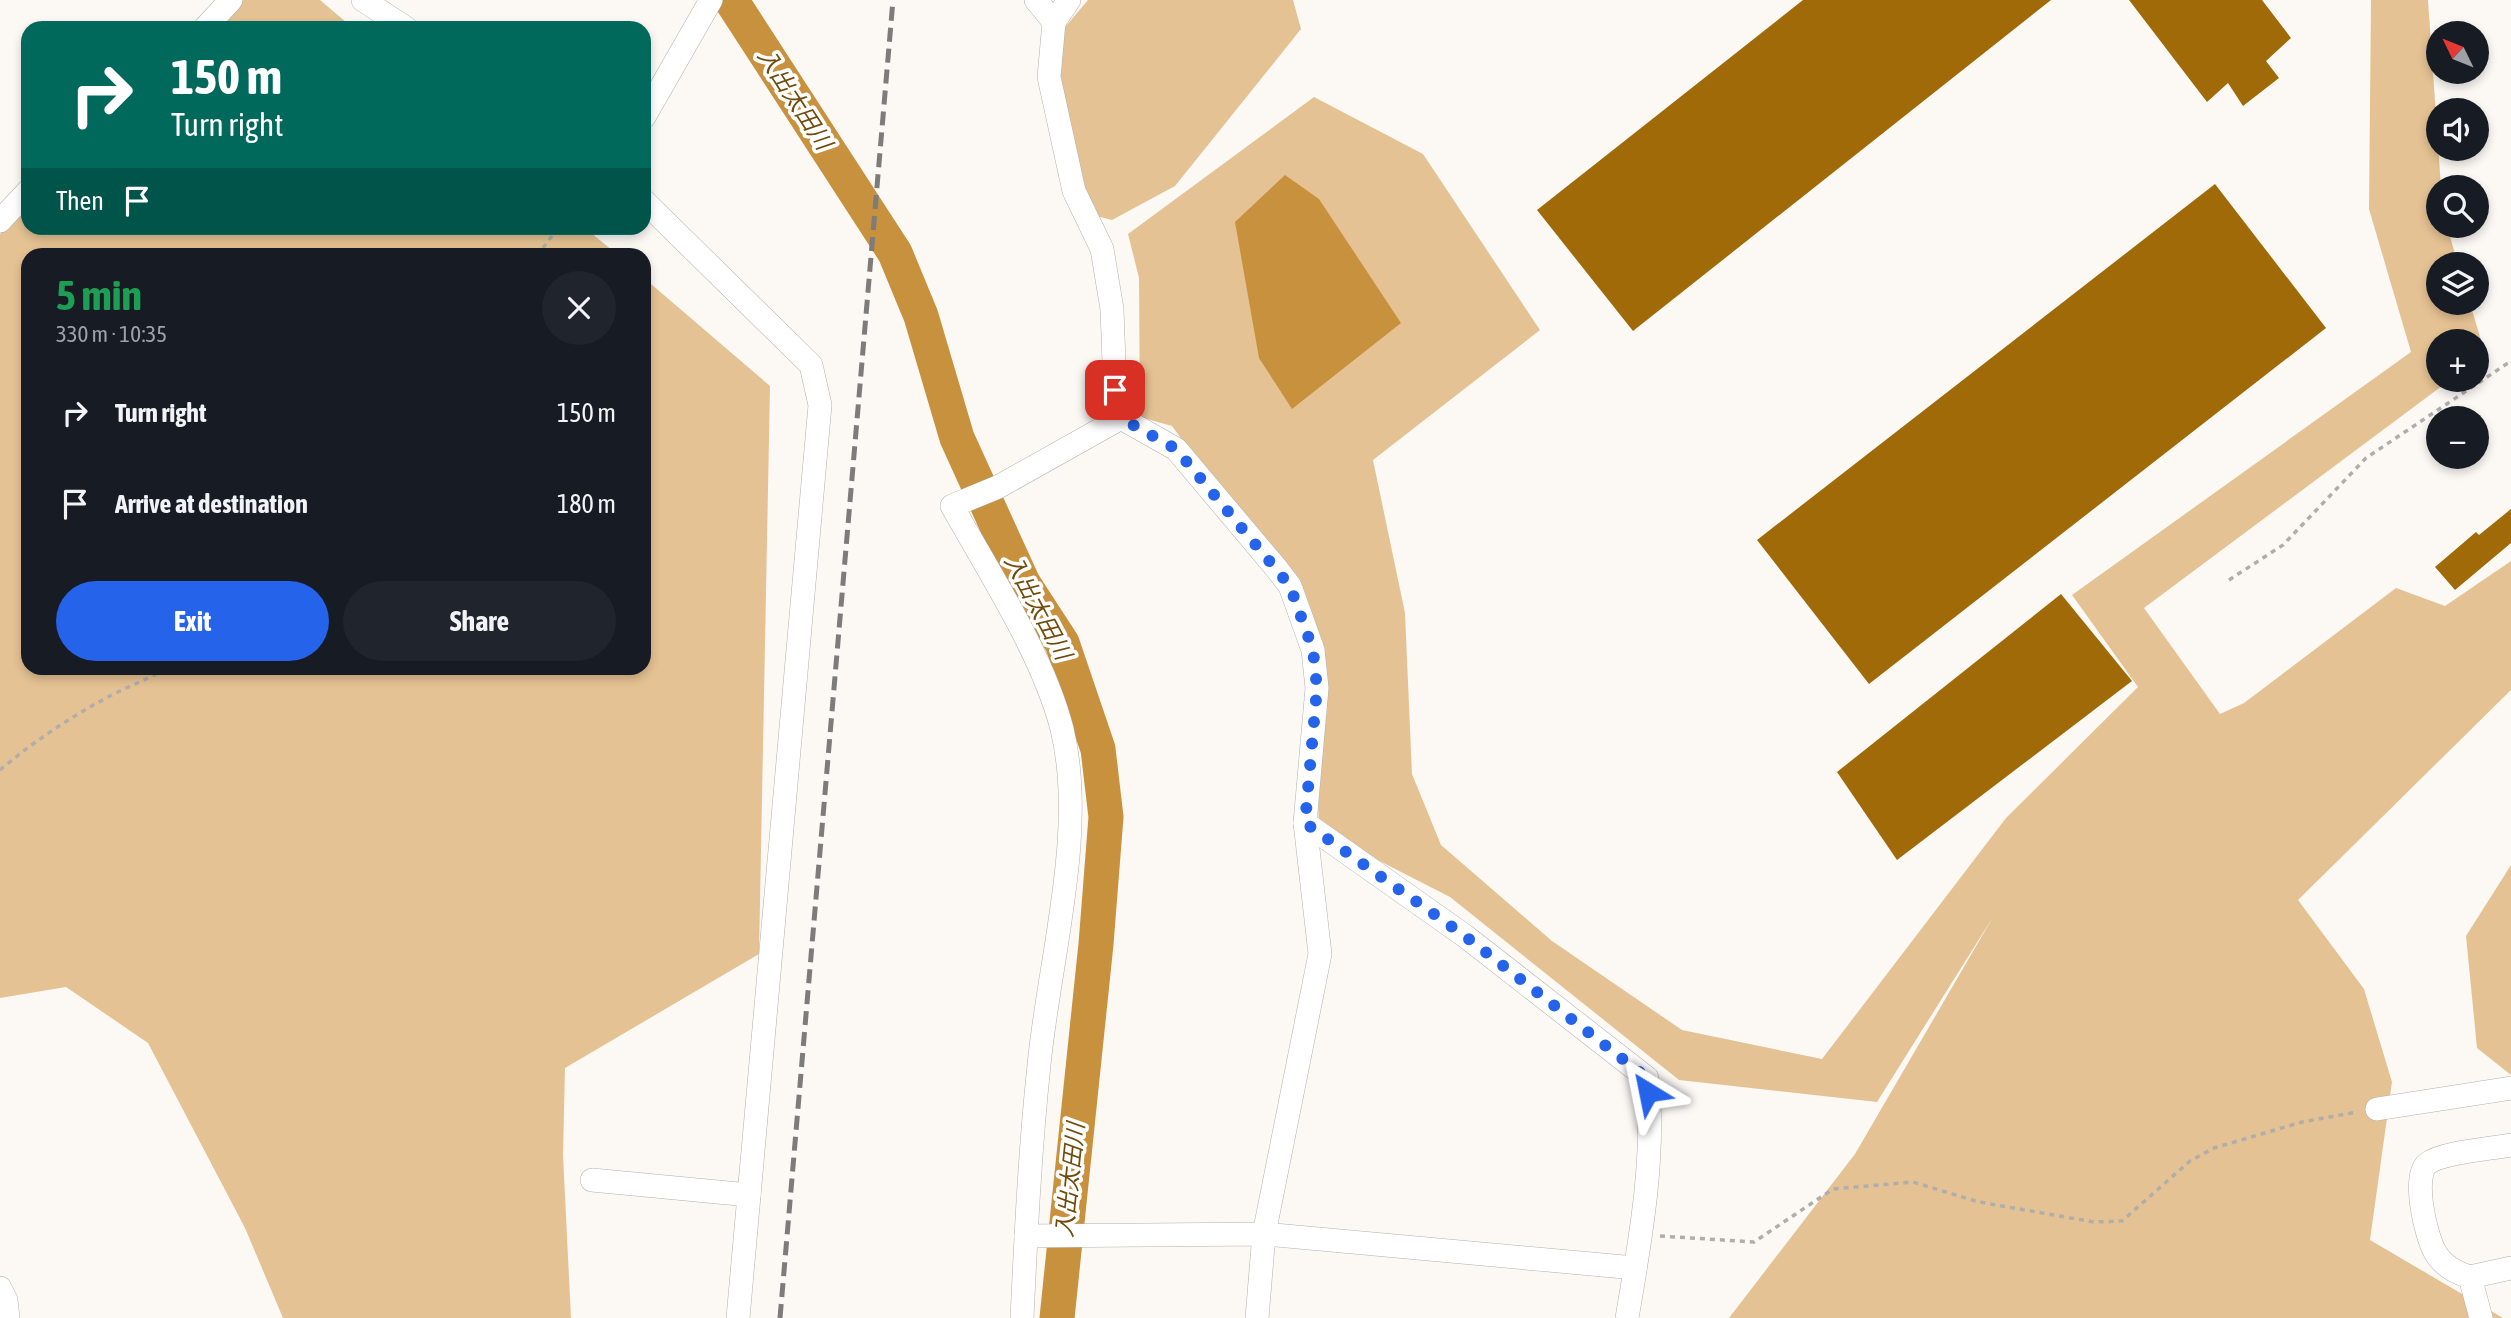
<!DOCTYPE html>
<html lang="en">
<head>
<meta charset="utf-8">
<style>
	:root { --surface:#171b24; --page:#20242c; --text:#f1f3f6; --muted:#9ea1a6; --accent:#2563eb }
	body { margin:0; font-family:"Asap Condensed","Noto Sans JP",sans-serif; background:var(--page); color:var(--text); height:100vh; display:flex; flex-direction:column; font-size:26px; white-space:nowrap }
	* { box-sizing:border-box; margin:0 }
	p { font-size:23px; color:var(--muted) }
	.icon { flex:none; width:38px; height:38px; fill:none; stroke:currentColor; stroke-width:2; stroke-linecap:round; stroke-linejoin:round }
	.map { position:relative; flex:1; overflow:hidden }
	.panel { position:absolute; left:21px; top:248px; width:630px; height:427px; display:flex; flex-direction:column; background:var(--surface); border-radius:21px; box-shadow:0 4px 10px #0003 }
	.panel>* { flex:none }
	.hud { position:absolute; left:21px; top:21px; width:630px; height:214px; border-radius:21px; box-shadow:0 4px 10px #0003; background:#00695c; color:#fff; overflow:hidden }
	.needle { width:46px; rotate:313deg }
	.tools { position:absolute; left:2426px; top:21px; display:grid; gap:14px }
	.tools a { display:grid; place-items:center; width:63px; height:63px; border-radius:50%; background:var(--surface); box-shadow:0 4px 10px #0003; font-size:35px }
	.pin { position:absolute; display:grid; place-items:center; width:60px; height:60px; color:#fff; margin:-30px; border-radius:14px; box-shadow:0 4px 10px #0006 }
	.me { position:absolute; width:77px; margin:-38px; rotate:325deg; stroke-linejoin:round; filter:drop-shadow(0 0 5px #0008) }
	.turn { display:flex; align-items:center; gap:24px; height:147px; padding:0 35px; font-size:32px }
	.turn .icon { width:91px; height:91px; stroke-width:2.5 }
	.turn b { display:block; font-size:49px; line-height:60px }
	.then { display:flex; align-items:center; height:66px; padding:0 35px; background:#0003; gap:14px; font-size:26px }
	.round { display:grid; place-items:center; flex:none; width:74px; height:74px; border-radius:37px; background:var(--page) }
	.summary { display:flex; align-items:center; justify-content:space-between; height:119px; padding:0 35px }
	h1 { font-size:42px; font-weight:700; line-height:52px; color:#1e9e55 }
	.primary-button { display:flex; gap:14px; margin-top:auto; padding:14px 35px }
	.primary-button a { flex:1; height:80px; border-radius:42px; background:var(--accent); color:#fff; font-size:28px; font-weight:700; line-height:80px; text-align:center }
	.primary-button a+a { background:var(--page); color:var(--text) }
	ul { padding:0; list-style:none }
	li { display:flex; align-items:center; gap:21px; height:91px; padding:0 35px }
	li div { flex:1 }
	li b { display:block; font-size:26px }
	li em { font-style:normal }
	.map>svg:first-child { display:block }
	.green { fill:#e5c293 }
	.water { fill:#c8913e }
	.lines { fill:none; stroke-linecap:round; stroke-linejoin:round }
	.river { stroke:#c8913e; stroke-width:35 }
	.building { fill:#9f6a07 }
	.street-casing { stroke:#b3b0ad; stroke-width:24 }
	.path { stroke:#b0aeab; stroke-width:3.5; stroke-dasharray:5 5; stroke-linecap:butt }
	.street { stroke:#fff; stroke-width:23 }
	.rail { stroke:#7e7c7a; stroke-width:5; stroke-dasharray:14 7; stroke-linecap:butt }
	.route { stroke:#2563eb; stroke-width:12; stroke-dasharray:0 21.6 }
	.labels { text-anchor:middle; stroke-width:7; stroke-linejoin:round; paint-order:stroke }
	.water-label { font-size:23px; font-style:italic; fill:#704b0b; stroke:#fff }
</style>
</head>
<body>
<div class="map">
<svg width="2511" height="1318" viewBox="0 0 2511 1318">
	<rect width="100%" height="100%" fill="#fcf9f5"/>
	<g class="green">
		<polygon points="240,0 320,0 353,28 208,28"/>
		<polygon points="1088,0 1293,0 1301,29 1175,186 1112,220 1085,213 1053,134 1055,39"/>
		<polygon points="2371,0 2428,0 2441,187 2438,187 2438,226 2447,226 2458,264 2438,264 2438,303 2470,303 2485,354 2476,360 2476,341 2438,341 2438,380 2450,380 2144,608 2220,714 2244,703 2396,588 2445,606 2511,561 2511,690 2298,900 2364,989 2392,1082 2370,1240 2503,1318 1729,1318 1855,1154 1993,917 1877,1102 1679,1080 1450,897 1319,830 1313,650 1277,569 1172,426 1140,417 1139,278 1128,234 1314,97 1423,154 1540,330 1373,460 1405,613 1412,774 1441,845 1552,941 1682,1030 1822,1059 2006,818 2138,687 2072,595 2411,352 2369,209"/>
		<polygon points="28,204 28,228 585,228 618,255 28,256 28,668 644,668 644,278 770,386 759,954 565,1068 563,1155 571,1318 283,1318 245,1228 148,1043 66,987 0,998 0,234"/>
		<polygon points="2511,865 2511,1075 2477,1048 2466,936"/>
	</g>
	<polygon class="water" points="1285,175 1319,199 1401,323 1292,409 1259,358 1235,222"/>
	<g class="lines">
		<polyline class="river" points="731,0 895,253 921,316 957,438 1023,583 1062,643 1098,749 1106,817 1096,944 1057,1318"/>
	</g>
	<g class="building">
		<polygon points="1803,0 2051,0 1633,331 1537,210"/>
		<polygon points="2129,0 2262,0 2291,38 2266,61 2279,78 2243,106 2228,83 2207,102"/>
		<polygon points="2215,184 2326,328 1869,684 1757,540"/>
		<polygon points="2511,509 2511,543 2455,590 2435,567 2476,532 2479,535"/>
		<polygon points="2061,594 2132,681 1897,860 1837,772"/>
	</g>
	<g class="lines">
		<defs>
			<g id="street">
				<polyline points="363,0 406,28"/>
				<polyline points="1036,0 1054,22 1049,77 1074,191 1102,249 1112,309 1115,390 1121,418 1176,449 1277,569 1290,586 1313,650 1317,688 1305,823 1320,954 1264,1234 1257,1318"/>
				<polyline points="1054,22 1069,0"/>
				<polyline points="205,28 231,0"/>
				<polyline points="644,117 711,0"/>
				<polyline points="644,201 811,365 820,405 738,1318"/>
				<polyline points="0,221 28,191"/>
				<path d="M 1305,823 L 1465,936 L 1647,1078 C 1656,1154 1640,1242 1627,1318"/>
				<polyline points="2377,1109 2511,1088"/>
				<polyline points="592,1180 749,1195"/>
				<polyline points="1026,1236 1264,1234 1635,1268"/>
				<path d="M 2470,1277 C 2456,1273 2443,1266 2435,1252 C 2426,1236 2412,1178 2427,1164 C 2441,1152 2491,1149 2511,1145"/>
				<polyline points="0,1288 6,1300 8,1318"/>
				<path d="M 1022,1318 C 1026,1234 1030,1149 1039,1065 C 1049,960 1087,832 1062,729 C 1043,655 990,574 952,506 L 998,487 L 1121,418"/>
				<polyline points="2481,1318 2470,1277 2511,1268"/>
			</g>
		</defs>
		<use href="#street" class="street-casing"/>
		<g class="path">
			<polyline points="537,256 558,228"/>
			<polyline points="2229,580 2283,545 2366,458 2511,361"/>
			<path d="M 0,770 C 33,742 69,718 108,697 C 127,687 147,680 166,668"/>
			<polyline points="1660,1236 1754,1242 1833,1189 1913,1182 1979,1202 2094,1222 2122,1221 2190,1161 2214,1148 2302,1122 2357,1112"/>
		</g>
		<use href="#street" class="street"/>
		<polyline class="rail" points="780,1318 893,0"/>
	</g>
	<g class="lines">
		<polyline class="route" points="1115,390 1121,418 1176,449 1290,586 1313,650 1317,688 1305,823 1465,936 1647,1078 1648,1092"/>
	</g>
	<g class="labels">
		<g class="water-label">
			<text transform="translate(795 99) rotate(57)" y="8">入出太田川</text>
			<text transform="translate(1038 607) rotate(62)" y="8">入出太田川</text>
			<text transform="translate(1070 1180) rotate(-84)" y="8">入出太田川</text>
		</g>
	</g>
</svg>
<div class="tools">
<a><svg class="needle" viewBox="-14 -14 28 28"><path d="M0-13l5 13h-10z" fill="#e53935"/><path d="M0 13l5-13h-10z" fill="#9ea1a6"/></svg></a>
<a><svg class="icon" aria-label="sound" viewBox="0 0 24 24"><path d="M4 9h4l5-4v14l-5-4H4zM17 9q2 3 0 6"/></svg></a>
<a><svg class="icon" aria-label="search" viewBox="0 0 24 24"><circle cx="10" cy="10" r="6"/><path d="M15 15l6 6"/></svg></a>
<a><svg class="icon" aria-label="layers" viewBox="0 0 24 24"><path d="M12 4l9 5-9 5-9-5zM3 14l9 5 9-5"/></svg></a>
<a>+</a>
<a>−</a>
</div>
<div class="pin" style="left:1115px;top:390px;background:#d93025"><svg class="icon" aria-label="arrive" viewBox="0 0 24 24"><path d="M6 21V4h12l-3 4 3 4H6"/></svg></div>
<svg class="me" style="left:1648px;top:1092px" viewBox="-20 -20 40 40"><path d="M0-17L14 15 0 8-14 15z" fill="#2563eb" stroke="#fff" stroke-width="4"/></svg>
<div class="hud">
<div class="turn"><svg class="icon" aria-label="right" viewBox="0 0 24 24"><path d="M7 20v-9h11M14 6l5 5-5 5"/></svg><div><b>150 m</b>Turn right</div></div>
<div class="then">Then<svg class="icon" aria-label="arrive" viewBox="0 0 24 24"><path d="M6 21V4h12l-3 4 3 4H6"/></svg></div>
</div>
<section class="panel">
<div class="summary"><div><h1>5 min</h1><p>330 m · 10:35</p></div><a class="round"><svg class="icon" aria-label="close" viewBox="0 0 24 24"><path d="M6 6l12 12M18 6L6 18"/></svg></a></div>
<ul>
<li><svg class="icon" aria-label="right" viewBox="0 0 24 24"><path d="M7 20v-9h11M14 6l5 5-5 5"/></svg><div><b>Turn right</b></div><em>150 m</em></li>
<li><svg class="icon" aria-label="arrive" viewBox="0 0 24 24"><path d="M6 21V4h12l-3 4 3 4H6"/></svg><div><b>Arrive at destination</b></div><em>180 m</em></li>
</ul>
<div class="primary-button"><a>Exit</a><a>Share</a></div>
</section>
</div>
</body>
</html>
